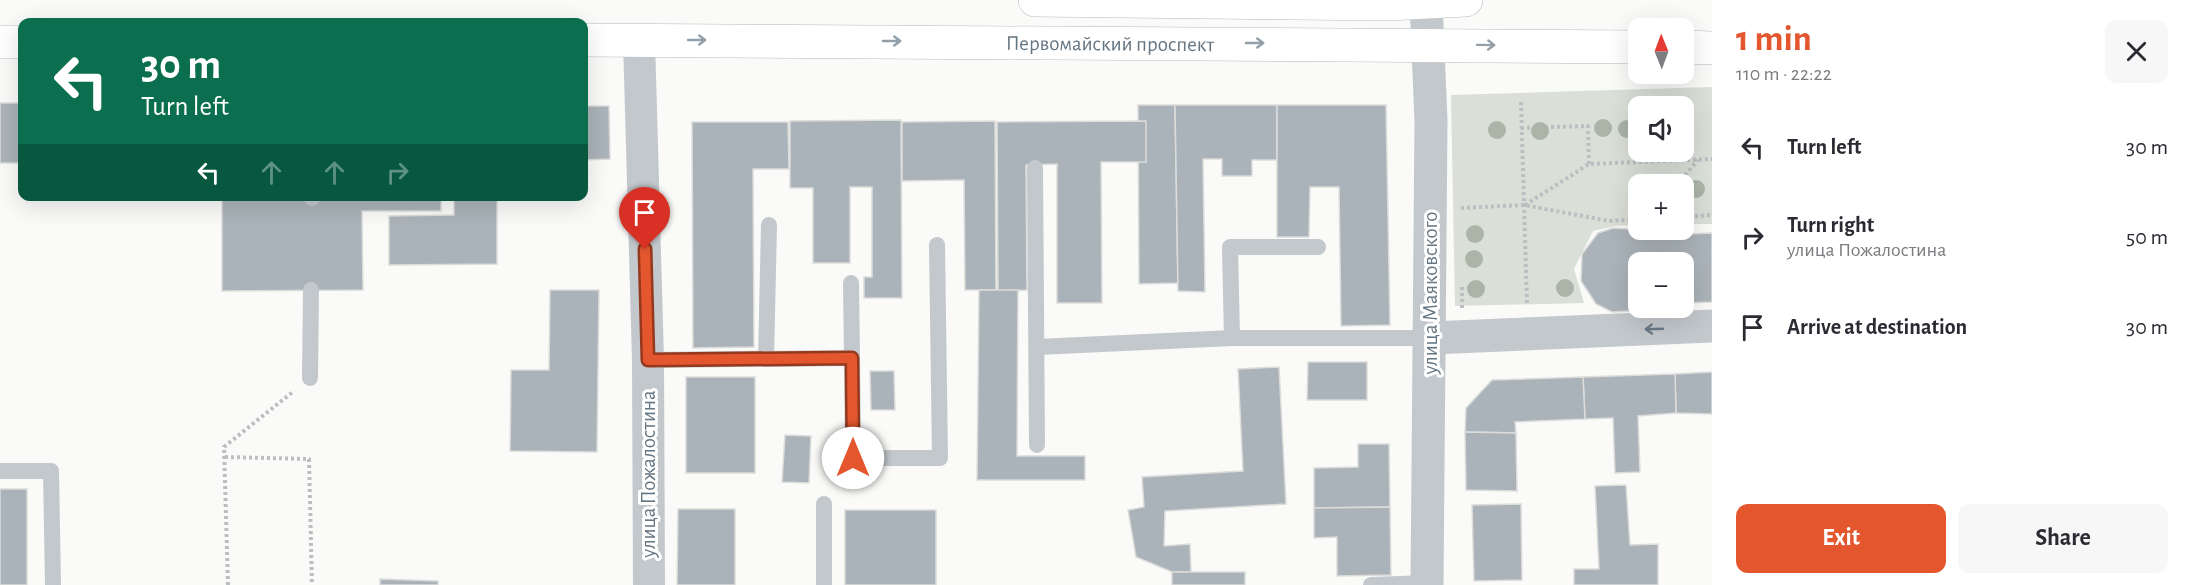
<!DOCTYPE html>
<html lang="en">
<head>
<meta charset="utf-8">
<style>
	:root { --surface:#fff; --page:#f7f7f7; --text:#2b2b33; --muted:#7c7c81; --accent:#e4572e }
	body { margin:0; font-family:"Alegreya Sans",sans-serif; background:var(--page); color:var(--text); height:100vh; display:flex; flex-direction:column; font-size:22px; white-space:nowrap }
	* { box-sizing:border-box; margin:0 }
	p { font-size:20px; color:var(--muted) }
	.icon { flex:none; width:33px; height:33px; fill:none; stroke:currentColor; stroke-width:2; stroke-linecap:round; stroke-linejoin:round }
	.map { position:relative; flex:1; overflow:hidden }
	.side { display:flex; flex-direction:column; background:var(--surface); width:480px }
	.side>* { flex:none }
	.banner { position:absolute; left:18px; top:18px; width:570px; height:183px; border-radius:12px; box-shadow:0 6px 24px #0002; background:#0b6e4f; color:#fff; overflow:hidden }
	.needle { width:39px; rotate:359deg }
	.tools { position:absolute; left:1628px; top:18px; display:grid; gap:12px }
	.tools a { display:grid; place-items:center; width:66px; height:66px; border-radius:12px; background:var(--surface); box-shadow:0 6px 24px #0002; font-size:30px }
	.pin { position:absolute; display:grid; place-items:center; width:51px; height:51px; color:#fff; margin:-62px -26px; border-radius:50% 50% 50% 0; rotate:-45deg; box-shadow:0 0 6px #0007 }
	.pin .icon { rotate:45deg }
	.me { position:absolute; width:66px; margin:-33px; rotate:0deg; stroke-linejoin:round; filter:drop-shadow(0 0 4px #0008) }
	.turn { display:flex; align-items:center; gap:21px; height:126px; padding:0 24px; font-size:27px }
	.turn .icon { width:78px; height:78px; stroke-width:2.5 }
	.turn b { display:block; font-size:42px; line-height:51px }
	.lanes { display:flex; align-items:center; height:57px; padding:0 24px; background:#0003; justify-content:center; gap:30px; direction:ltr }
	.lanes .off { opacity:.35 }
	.round { display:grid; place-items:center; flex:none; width:63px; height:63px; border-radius:12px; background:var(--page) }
	.summary { display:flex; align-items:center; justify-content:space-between; height:102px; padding:0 24px }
	h1 { font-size:36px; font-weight:700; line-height:45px; color:var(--accent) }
	.primary-button { display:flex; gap:12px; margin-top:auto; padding:12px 24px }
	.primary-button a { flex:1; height:69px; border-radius:12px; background:var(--accent); color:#fff; font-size:24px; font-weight:700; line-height:69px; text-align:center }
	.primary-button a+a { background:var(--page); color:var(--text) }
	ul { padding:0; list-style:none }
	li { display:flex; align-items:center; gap:18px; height:90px; padding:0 24px }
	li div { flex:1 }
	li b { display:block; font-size:22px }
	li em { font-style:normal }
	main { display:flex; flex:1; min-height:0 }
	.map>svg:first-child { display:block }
	.green { fill:#dadfd7; fill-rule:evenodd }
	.building { fill:#aab3b9; stroke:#dcdcda; stroke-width:1.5 }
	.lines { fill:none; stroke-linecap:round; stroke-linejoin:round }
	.primary-casing { stroke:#b5babe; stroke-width:34 }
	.path { stroke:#bbbfc2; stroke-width:4; stroke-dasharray:3 3; stroke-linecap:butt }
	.service { stroke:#c3c8cc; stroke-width:16 }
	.minor { stroke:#c3c8cc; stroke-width:32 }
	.tertiary { stroke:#c3c8cc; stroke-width:33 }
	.primary { stroke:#fff; stroke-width:33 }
	.tree { fill:#aab4a7 }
	.oneway { stroke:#939fa8 }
	.oneway2 { stroke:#6a7a87 }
	.route-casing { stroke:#94391e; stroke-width:15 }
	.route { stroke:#e4572e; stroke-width:10 }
	.labels { text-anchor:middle; stroke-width:6; stroke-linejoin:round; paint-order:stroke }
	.street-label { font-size:21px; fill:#657683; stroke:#fff }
</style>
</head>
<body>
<main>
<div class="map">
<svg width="1712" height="585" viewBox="0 0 1712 585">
	<rect width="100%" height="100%" fill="#fafaf8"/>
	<path class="green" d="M 1712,87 L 1712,224 L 1683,224 L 1683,184 L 1638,184 L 1638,225 L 1616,226 L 1593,231 L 1574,269 L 1584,303 L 1455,306 L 1451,95 ZM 1638,106 L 1683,106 L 1683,152 L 1638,152 Z"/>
	<g class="building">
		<rect x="0" y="103" width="22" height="60"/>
		<polygon points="1138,105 1175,105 1178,283 1139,284"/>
		<polygon points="1175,105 1277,105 1277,160 1252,160 1252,176 1222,176 1222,159 1203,159 1205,292 1178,291"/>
		<polygon points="1277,105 1386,105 1390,325 1341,326 1339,187 1310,187 1309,237 1277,237"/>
		<polygon points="584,106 609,106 610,159 584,160"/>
		<polygon points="901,120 902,298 864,298 864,277 872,277 872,187 850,187 850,263 813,263 813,188 790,188 790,121"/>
		<polygon points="995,121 996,290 965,290 964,180 902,181 902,122"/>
		<polygon points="1146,121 1146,162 1101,162 1102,303 1057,303 1057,164 1026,165 1027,290 998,291 997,122"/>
		<polygon points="692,122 788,122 789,169 753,169 754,347 693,348"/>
		<rect x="75" y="196" width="32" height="4"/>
		<polygon points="321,196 441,196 441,211 362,211 363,290 222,291 222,198"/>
		<polygon points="454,196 497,196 497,264 389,265 389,216 454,215"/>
		<polygon points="1613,228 1628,229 1642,236 1712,233 1712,302 1683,303 1683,262 1638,262 1638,307 1631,311 1612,312 1596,304 1581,281 1582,254 1598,233"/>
		<polygon points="550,290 599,290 597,452 510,451 511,370 549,370"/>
		<polygon points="979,290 1018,290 1017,456 1085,456 1085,480 977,480"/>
		<polygon points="1308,362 1367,362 1367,400 1307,400"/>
		<polygon points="1279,367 1286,504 1165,511 1164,546 1190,544 1191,572 1172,572 1136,557 1128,510 1144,507 1142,477 1243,471 1238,369"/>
		<polygon points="870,371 894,371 895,410 871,410"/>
		<polygon points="1712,372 1712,414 1676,413 1675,374"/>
		<polygon points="1675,374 1676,413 1638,416 1640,472 1615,473 1613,418 1585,419 1583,377"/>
		<rect x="686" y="377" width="69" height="96"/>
		<polygon points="1583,377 1585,419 1515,422 1516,433 1465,432 1466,408 1492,380"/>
		<polygon points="1465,432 1516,433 1517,491 1466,490"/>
		<polygon points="785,435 811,436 809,483 782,482"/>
		<polygon points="1358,444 1389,444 1390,507 1314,508 1314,468 1358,467"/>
		<polygon points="1626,485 1630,545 1658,544 1658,585 1574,585 1574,569 1599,569 1595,486"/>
		<rect x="0" y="489" width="27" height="96"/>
		<polygon points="1521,504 1522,580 1474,581 1472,505"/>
		<polygon points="1390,507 1391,575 1337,576 1337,537 1314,538 1314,508"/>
		<polygon points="678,509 735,509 735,585 677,585"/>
		<rect x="845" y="510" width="91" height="75"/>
		<rect x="1172" y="572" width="73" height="13"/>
		<polygon points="380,579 438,581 438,585 380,585"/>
	</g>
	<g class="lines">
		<defs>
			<g id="primary">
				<polyline points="1035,0 1387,4 1466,0"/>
				<path id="s1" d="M 584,40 L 1638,47"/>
				<polyline points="0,42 22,42"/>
				<polyline points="1683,47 1712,48"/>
			</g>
		</defs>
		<use href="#primary" class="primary-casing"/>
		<g class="path">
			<polyline points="1521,102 1527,304"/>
			<polyline points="1521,128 1588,126 1589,164"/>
			<polyline points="1677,184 1698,160"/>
			<polyline points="1525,205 1589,164 1712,159"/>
			<polyline points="1461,208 1524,205 1609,221 1638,219"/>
			<polyline points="1683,217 1712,215"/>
			<polyline points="1462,287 1462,309"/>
			<polyline points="225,457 309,459 312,585"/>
			<polyline points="228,585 224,447 294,391"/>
		</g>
		<g class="service">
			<polyline points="1035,168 1037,445"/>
			<polyline points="312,198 312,196"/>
			<polyline points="1232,338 1230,247 1318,247"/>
			<polyline points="1037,347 1232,338 1430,338"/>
			<polyline points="852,358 853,458 940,458 937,245"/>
			<polyline points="766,359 769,225"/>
			<polyline points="648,360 852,358 851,283"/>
			<polyline points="310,378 311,290"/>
			<polyline points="0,471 51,471 53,585"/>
			<polyline points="824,585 824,504"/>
			<polyline points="1371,585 1427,583"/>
		</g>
		<polyline class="minor" points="639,40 648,360 649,585"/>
		<g class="tertiary">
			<polyline points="1426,1 1431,121 1427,585"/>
			<polyline points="1430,338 1712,326"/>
		</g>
		<use href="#primary" class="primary"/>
	</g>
	<g class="tree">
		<circle cx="1603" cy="128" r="9"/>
		<circle cx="1627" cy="129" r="9"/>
		<circle cx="1497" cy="130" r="9"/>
		<circle cx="1540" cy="131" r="9"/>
		<circle cx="1696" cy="189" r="9"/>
		<circle cx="1475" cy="234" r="9"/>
		<circle cx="1474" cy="259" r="9"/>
		<circle cx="1565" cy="288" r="9"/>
		<circle cx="1476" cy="289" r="9"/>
	</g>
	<defs><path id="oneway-shaft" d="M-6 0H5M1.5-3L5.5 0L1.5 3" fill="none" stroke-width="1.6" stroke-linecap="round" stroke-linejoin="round" transform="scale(1.5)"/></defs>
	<g class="oneway">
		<use href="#oneway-shaft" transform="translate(697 40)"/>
		<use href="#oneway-shaft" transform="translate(892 41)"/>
		<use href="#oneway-shaft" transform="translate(1255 43)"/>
		<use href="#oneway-shaft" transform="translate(1486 45) rotate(1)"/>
	</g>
	<use class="oneway2" href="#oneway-shaft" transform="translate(1654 329) rotate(178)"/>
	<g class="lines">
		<defs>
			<polyline id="route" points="645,249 648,360 852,358 853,458"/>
		</defs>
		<use href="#route" class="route-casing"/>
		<use href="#route" class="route"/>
	</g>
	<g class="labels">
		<g class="street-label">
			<text dy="7" stroke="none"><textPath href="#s1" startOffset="526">Первомайский проспект</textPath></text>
			<text transform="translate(1430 293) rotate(-90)" y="7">улица Маяковского</text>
			<text transform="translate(648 474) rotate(-90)" y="7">улица Пожалостина</text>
		</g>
	</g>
</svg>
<div class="tools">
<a><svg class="needle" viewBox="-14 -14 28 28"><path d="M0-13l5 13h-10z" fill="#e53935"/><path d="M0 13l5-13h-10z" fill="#7c7c81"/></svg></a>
<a><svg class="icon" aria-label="sound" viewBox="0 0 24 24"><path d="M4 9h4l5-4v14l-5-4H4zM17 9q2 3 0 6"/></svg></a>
<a>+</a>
<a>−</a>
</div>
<div class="pin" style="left:645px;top:249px;background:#d93025"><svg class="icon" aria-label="arrive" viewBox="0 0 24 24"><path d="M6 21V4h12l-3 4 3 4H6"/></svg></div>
<svg class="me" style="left:853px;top:458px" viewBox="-20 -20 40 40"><circle r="19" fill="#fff"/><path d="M0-13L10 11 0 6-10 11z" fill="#e4572e"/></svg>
<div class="banner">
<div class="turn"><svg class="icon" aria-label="left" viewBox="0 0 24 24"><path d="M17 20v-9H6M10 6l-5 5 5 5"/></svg><div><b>30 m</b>Turn left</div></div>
<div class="lanes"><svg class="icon" aria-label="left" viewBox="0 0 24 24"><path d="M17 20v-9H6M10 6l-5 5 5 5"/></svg><svg class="icon off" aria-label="ahead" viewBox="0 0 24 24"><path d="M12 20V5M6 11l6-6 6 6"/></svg><svg class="icon off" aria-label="ahead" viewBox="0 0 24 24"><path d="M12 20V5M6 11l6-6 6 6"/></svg><svg class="icon off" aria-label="right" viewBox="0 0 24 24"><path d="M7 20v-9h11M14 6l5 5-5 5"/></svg></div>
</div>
</div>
<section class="side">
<div class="summary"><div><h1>1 min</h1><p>110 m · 22:22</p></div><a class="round"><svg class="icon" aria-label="close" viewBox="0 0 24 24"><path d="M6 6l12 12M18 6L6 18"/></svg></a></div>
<ul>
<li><svg class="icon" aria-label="left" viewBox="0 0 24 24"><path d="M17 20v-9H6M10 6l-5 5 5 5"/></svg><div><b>Turn left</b></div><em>30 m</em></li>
<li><svg class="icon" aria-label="right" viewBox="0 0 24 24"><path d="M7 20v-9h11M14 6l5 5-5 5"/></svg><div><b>Turn right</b><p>улица Пожалостина</p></div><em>50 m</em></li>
<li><svg class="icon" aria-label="arrive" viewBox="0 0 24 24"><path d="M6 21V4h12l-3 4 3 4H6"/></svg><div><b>Arrive at destination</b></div><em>30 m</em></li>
</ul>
<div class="primary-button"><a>Exit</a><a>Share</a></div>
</section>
</main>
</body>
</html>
